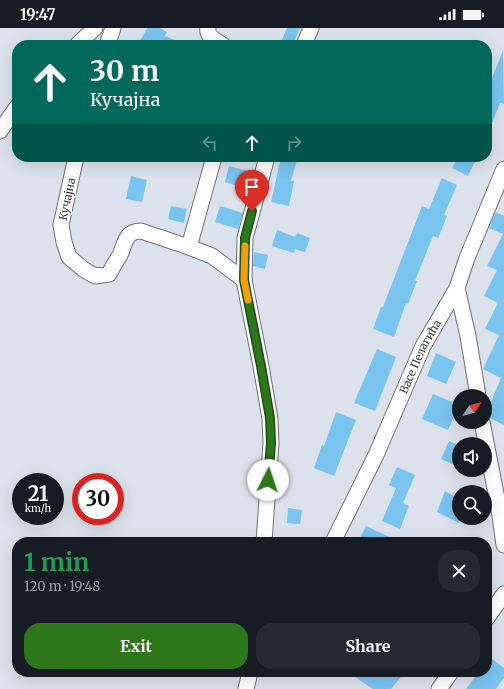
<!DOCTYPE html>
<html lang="en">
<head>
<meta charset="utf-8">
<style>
	:root { --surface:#171b24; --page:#242831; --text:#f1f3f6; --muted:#9ea1a6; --accent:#2d761a }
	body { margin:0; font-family:Merriweather,serif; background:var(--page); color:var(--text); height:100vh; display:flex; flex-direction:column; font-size:15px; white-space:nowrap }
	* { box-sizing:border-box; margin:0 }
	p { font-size:13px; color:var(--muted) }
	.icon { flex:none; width:22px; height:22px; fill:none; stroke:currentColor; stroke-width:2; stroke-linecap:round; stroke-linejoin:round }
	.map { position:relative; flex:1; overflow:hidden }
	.drawer { position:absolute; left:12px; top:509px; width:480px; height:140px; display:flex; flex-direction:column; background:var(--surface); border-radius:16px; box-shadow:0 4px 16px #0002 }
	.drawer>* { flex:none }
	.top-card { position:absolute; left:12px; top:12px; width:480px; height:122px; border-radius:16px; box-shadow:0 4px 16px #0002; background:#00695c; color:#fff; overflow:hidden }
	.needle { width:26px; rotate:55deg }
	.controls { position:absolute; left:452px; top:361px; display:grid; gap:8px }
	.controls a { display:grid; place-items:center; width:40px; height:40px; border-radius:50%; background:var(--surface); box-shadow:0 4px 16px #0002; font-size:20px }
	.speed { position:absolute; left:12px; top:445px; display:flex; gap:8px; font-size:20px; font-weight:700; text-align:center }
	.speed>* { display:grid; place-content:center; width:52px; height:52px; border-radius:50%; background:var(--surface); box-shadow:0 4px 16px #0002; line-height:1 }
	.speed small { font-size:10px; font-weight:400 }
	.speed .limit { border:6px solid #d22; background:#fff; color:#111 }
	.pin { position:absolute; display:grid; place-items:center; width:34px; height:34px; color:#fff; margin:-41px -17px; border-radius:50% 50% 50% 0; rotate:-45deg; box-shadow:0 0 4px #0007 }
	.pin .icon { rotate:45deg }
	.me { position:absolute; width:44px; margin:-22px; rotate:4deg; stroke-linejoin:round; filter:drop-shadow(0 0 3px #0008) }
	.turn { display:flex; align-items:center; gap:14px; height:84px; padding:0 12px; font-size:18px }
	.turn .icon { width:52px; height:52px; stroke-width:2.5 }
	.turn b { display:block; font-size:28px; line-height:34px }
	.lanes { display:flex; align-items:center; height:38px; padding:0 12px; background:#0003; justify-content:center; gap:20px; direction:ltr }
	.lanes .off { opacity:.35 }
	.round { display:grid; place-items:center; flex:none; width:42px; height:42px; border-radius:16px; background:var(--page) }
	.overview { display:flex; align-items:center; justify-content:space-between; height:68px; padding:0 12px }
	h1 { font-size:24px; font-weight:700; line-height:30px; color:#1e9e55 }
	.action { display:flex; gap:8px; margin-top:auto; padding:8px 12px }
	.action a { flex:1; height:46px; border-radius:16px; background:var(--accent); color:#fff; font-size:16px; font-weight:700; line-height:46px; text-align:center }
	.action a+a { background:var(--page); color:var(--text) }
	.status { display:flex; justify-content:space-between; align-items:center; height:28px; padding:0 20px; background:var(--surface); direction:ltr }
	.status svg { height:11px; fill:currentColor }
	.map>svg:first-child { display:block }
	.building { fill:#7ac4f0 }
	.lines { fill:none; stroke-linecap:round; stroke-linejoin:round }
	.minor-casing { stroke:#6c7179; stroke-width:17 }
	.minor { stroke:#fff; stroke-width:15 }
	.route-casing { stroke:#1d4d11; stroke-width:10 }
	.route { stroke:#2d761a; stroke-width:7 }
	.slow { stroke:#f59e0b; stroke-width:7 }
	.labels { text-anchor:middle; stroke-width:3; stroke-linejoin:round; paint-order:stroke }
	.street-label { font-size:11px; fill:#333538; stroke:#fff }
</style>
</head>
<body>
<div class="status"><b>19:47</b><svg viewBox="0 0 49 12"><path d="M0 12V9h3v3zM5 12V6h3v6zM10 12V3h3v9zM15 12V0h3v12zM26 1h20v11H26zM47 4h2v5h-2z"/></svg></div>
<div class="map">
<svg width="504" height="661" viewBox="0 0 504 661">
	<rect width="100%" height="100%" fill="#dce2eb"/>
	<g class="building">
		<polygon points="147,0 160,0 167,4 165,8 186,17 138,17"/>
		<polygon points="287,0 300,0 293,17 288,17 281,14"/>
		<polygon points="503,22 504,76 500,75 488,105 487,105 487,63"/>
		<polygon points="281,129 298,129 291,153 294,153 289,178 271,174"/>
		<polygon points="458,129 477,129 468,148 452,140"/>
		<polygon points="229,138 252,144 248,161 225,154"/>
		<polygon points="131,148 147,152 142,174 126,171"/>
		<polygon points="442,150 457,157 444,187 447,188 438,210 433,208 415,253 417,253 408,276 406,275 394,309 373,301 381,279 383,279 422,178 429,181"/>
		<polygon points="171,178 187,181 184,195 168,191"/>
		<polygon points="220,178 243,185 238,201 215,194"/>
		<polygon points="496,184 504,188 504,397 490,390 486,386 501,350 483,341 499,307 485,301 498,275 484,268 497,242 487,238 503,206 489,200"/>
		<polygon points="277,202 295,209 297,205 310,210 305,224 295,221 294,225 272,218"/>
		<polygon points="254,224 268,227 265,241 253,238"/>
		<polygon points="377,321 396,329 375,383 354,375"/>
		<polygon points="436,325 456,334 446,356 427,348"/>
		<polygon points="433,366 459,377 448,402 422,391"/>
		<polygon points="336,384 356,392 334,448 314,440 322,417 324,418"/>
		<polygon points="449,413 459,417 459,439 441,431"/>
		<polygon points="397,439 415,447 403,475 409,478 400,501 382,493 396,460 389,457"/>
		<polygon points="445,463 459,471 459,495 437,484"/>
		<polygon points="288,480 302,482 300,496 287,495"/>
		<polygon points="366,498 400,514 358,514"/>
		<polygon points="487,627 504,640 504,650 496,661 466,661 479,644 487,644"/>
		<polygon points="348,644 405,644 391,661 373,661"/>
	</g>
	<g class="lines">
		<defs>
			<g id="minor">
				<path d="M 208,0 C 206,9 217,13 223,17"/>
				<polyline points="77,17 95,0"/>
				<polyline points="107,17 113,0"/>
				<polyline points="304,17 311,0"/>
				<polyline points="0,103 17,79"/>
				<path d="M 76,129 L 61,197 L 64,214 L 69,229 L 83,241 L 95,248 L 109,246 C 112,240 116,233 120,227 C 125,216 125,203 141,203 L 189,219"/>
				<polyline points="214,129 189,219 212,228 244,252"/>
				<polyline points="457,260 468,308 478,368"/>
				<polyline points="482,394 499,481 504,517"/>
				<polyline points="264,514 271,415 270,391 261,338 244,252 245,210 267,129"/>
				<path id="s1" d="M 333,514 L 376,427 L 423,318 L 457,260 L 467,230 L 504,141"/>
				<polyline points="487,590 504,566"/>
				<polyline points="246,661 250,644"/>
				<polyline points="439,661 451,644"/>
			</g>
		</defs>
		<use href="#minor" class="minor-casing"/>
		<use href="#minor" class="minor"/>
	</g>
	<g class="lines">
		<defs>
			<polyline id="route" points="252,183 245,210 244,252 261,338 270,390 271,415 268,452"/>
		</defs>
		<use href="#route" class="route-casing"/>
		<use href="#route" class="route"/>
		<polyline class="slow" points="245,218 244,252 248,272"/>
	</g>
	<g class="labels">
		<g class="street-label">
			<text transform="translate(67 171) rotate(-78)" y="4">Кучајна</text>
			<text dy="4" stroke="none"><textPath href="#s1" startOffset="205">Васе Пелагића</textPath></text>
		</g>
	</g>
</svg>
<div class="controls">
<a><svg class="needle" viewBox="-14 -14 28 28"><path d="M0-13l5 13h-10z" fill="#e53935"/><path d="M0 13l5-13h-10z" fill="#9ea1a6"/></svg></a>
<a><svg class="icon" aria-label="sound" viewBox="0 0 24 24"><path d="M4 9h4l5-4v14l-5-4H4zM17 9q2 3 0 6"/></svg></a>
<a><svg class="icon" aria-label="search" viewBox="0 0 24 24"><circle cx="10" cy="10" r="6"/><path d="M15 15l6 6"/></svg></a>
</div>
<div class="speed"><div>21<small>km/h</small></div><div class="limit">30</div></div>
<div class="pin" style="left:252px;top:183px;background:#d93025"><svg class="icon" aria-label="arrive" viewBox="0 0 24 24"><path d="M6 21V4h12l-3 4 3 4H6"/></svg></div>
<svg class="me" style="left:268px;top:452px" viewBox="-20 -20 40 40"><circle r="19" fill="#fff"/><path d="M0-13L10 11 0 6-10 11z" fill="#2d761a"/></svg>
<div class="top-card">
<div class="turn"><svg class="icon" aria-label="ahead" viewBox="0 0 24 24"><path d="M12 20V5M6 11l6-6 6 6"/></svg><div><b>30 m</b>Кучајна</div></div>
<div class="lanes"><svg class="icon off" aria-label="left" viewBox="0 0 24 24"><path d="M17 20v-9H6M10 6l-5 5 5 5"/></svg><svg class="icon" aria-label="ahead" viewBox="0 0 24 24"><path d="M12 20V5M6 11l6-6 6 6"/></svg><svg class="icon off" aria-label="right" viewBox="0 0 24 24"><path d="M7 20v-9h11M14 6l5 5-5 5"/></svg></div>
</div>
<section class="drawer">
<div class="overview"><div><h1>1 min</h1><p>120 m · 19:48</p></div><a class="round"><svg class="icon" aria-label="close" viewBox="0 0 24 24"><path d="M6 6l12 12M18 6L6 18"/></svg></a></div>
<div class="action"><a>Exit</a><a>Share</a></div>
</section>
</div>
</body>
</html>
